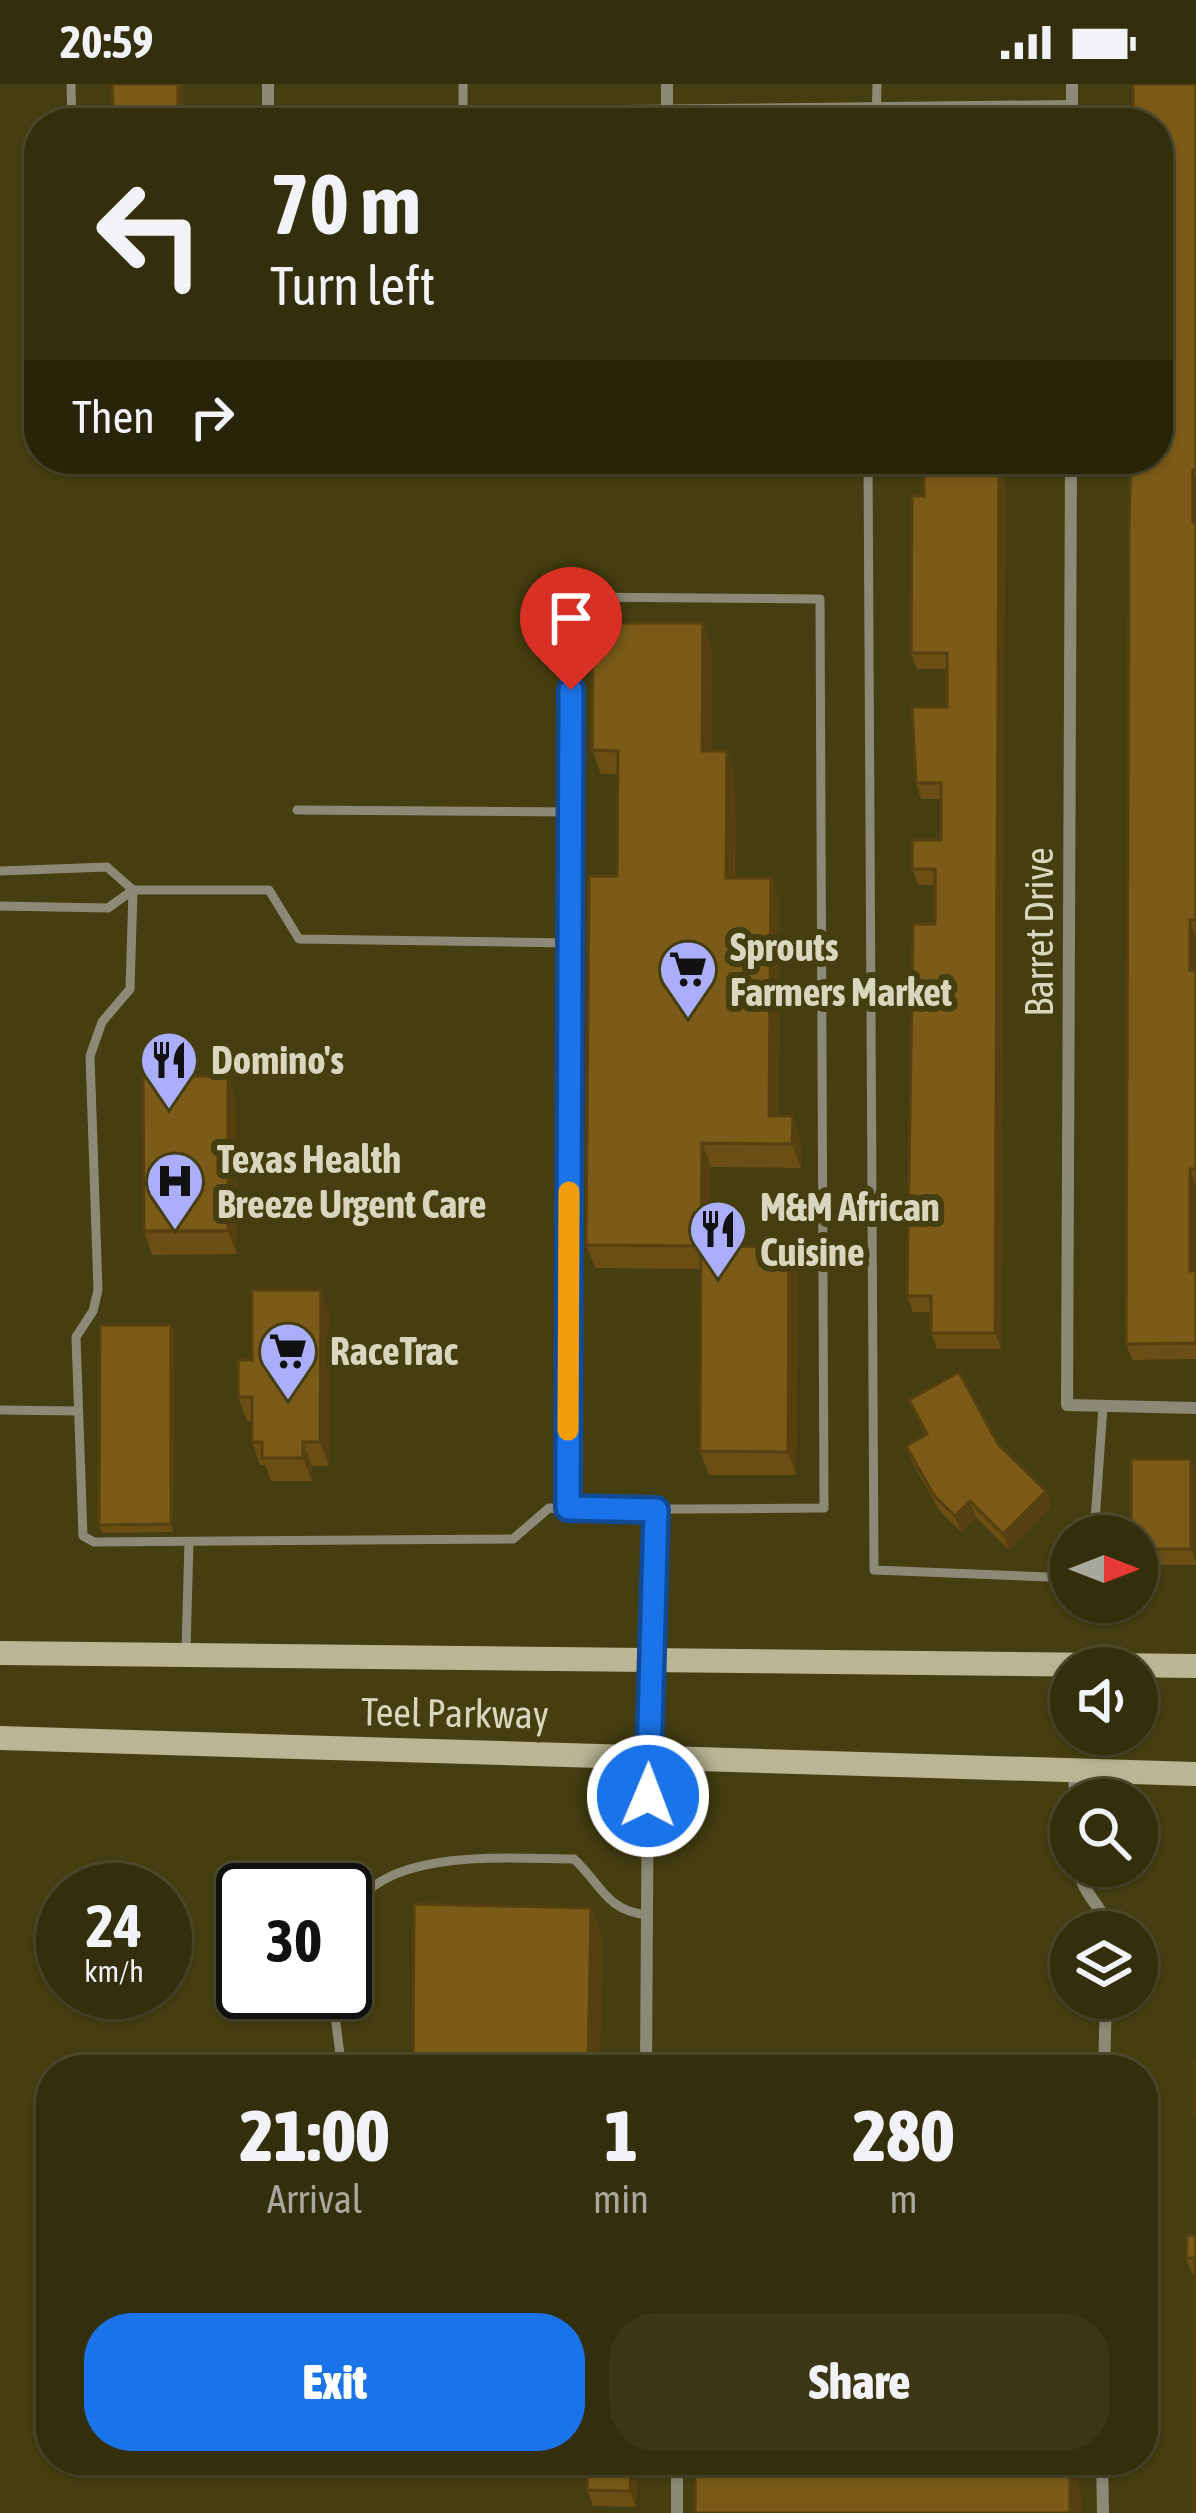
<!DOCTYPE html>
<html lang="en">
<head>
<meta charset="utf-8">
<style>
	:root { --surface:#332e0c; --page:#3b3615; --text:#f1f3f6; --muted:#a9a89d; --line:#4e4a2d; --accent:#1a73e8 }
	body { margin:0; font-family:"Asap Condensed",sans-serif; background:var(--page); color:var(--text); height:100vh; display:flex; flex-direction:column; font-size:45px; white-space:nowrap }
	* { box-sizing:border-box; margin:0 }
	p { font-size:39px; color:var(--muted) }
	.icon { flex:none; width:66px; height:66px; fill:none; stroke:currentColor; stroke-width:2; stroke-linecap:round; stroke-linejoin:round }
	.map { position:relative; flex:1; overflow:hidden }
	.sheet { position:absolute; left:36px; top:1971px; width:1122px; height:420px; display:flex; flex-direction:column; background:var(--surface); border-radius:48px; box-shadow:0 3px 9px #0004,0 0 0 3px var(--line) }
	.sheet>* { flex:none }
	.top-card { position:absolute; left:24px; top:24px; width:1149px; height:366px; border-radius:48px; box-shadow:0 3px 9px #0004,0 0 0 3px var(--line); background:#332e0c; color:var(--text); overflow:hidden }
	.needle { width:78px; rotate:90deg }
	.buttons { position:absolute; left:1050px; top:1431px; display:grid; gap:24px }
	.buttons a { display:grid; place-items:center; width:108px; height:108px; border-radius:50%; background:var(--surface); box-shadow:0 3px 9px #0004,0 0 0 3px var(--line); font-size:60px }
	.speed { position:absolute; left:36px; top:1779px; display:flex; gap:24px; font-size:60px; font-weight:700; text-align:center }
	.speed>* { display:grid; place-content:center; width:156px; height:156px; border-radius:50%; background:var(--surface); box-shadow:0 3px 9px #0004,0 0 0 3px var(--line); line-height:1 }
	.speed small { font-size:30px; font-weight:400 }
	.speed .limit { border:6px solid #111; border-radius:18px; background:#fff; color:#111 }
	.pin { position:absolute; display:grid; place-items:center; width:102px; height:102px; color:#fff; margin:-123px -51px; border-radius:50% 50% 50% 0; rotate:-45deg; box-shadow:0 0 12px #0007 }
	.pin .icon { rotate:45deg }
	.me { position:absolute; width:132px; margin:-66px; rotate:1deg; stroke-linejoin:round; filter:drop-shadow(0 0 9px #0008) }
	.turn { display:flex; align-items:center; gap:42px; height:252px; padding:0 48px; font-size:54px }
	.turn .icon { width:156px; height:156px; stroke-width:2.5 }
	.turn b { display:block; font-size:84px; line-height:102px }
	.then { display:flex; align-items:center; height:114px; padding:0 48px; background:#0003; gap:24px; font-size:45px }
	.eta { display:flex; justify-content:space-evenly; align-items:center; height:204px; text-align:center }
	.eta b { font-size:72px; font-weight:800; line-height:84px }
	.cta { display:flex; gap:24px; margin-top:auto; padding:24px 48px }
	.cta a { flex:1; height:138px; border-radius:48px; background:var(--accent); color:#fff; font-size:48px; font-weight:800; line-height:138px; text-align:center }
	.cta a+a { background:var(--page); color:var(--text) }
	.status { display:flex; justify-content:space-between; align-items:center; height:84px; padding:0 60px; background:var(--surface); direction:ltr }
	.status svg { height:33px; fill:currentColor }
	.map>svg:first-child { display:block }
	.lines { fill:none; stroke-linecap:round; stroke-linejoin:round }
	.service { stroke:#8c8a76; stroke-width:9 }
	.minor { stroke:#8c8a76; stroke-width:12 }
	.secondary { stroke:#b9b595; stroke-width:24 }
	.wall { fill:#6a4e14 }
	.shaded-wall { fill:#564010 }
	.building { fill:#7b5b17; stroke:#564010; stroke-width:3 }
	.route-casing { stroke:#114b97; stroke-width:30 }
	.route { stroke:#1a73e8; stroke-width:21 }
	.slow { stroke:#f59e0b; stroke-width:21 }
	.labels { text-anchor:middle; stroke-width:12; stroke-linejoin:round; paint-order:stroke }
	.street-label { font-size:39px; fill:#d9d6be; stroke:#443e10 }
	.poi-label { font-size:39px; font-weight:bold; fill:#d9d6be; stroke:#443e10; text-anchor:start }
</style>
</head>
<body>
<div class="status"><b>20:59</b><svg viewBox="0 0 49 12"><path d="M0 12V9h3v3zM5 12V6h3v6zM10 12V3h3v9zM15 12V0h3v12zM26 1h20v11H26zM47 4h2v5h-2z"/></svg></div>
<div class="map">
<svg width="1196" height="2429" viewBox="0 0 1196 2429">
	<rect width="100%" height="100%" fill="#443e10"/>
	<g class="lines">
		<g class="service">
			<polyline points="71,0 72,39"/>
			<polyline points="463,0 463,39"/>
			<polyline points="876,39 877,0"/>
			<polyline points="868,375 874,1486 1071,1494"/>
			<polyline points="297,726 570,728"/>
			<polyline points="0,787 107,783 133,806"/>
			<path d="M 133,806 L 130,905 L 102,938 L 90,972 L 98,1206 L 93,1227 L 76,1253 L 83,1452 L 94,1458 L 513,1455 L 549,1424 C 641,1426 732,1425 824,1424 L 820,515 L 574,513 L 568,1424"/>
			<polyline points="0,822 108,824 133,806 269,806 299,855 571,859"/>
			<polyline points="0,1326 77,1327"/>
			<polyline points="1094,1452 1103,1322"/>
			<polyline points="186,1566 189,1458"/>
			<polyline points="654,1576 656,1426"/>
			<path d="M 345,1846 C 363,1760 507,1775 574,1775 C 602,1801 605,1826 647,1831"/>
			<polyline points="332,1908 342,1986"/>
		</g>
		<g class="minor">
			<polyline points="268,0 268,31 1072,22"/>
			<polyline points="667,26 667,0"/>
			<polyline points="1072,39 1072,0"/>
			<polyline points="1071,375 1067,1321 1196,1324"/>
			<polyline points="1074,1688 1075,1716"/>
			<path d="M 1079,1782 C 1081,1813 1106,1822 1107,1848"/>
			<polyline points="646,1986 648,1672"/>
			<polyline points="1104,1986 1106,1914"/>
			<polyline points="1102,2376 1103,2429"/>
			<polyline points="677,2429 677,2376"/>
		</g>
		<g class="secondary">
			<polyline points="0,1569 1196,1582"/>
			<polyline points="0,1654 1196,1690"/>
			<polyline points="648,1670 654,1576"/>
		</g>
	</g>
	<g class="wall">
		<polygon points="183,0 183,39 116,39 113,31"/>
		<polygon points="1196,0 1196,1275 1132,1276 1126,1260 1158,375"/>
		<polygon points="921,375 1005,375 1001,1265 937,1265 931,1249 931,1228 913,1228 907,1212 935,840 935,801 918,801 912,785 941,756 941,715 921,715 916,699 947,623 947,585 917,585 911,569 924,412 924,376"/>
		<polygon points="712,563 711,667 735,691 735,794 771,794 780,818 778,1032 801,1056 801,1084 711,1083 710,1162 789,1163 798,1186 796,1391 709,1391 700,1367 701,1185 595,1184 586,1161 617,792 618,690 601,690 592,666"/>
		<polygon points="236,1015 237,1170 152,1171 144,1147"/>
		<polygon points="329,1229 329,1382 312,1382 312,1397 271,1397 265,1381 260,1381 252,1358 252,1337 247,1337 238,1313 252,1276"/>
		<polygon points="171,1241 174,1249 173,1448 102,1449 99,1441"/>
		<polygon points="909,1316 998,1360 1046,1407 1051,1423 1009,1466 976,1433 961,1448 939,1426 912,1378 906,1362 925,1351"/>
		<polygon points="1191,1375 1196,1388 1196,1481 1137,1481 1137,1452"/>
		<polygon points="1196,2152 1195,2190 1192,2190 1186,2174"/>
		<polygon points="588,2376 637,2376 636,2423 593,2422 587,2406"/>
	</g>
	<g class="shaded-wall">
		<polygon points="178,0 183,0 183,39 180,39 178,31"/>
		<polygon points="999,375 1005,375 1001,1265 995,1249"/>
		<polygon points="1193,386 1196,393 1196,445 1193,438"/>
		<polygon points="703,539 712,563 711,691 702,667"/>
		<polygon points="727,667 735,691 734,817 726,794"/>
		<polygon points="771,794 780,818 777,1055 769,1032"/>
		<polygon points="1190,836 1196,852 1196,902 1190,886"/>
		<polygon points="228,992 236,1015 237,1170 228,1147"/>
		<polygon points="793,1032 801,1056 801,1084 792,1060"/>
		<polygon points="702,1059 711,1083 710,1186 701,1162"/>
		<polygon points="1190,1085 1196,1101 1196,1202 1190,1187"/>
		<polygon points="789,1163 798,1186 796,1391 788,1368"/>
		<polygon points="321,1206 329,1229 329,1382 320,1358"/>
		<polygon points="171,1241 174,1249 173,1448 171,1440"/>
		<polygon points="303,1358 312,1382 312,1397 303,1374"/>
		<polygon points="1191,1375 1196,1388 1196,1479 1191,1465"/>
		<polygon points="1046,1407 1051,1423 1009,1466 1003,1450"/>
		<polygon points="970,1417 976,1433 961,1448 955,1432"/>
		<polygon points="591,1824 603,1854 600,1986 588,1986"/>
		<polygon points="631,2376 637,2376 636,2423 630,2407"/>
		<polygon points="1070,2377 1081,2407 1081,2429 1070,2429"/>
	</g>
	<g class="building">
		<polygon points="112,0 178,0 178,31 113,31"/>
		<polygon points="1133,0 1196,0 1196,386 1193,386 1193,438 1196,438 1196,836 1190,836 1190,886 1196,886 1196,1085 1190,1085 1190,1187 1196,1186 1196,1259 1126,1260 1129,438 1131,375 1158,375 1158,39 1133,39"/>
		<polygon points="924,375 999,375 995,1249 931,1249 931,1212 907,1212 913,840 935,840 935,785 912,785 912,756 941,756 941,699 916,699 912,623 947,623 947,569 911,569 912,412 924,412"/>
		<polygon points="593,539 703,539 702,667 727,667 726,794 771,794 769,1032 793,1032 792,1060 702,1059 701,1162 586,1161 589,792 617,792 618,667 592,666"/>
		<polygon points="143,992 228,992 228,1147 144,1147"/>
		<polygon points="701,1162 789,1163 788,1368 700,1367"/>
		<polygon points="252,1206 321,1206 320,1358 303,1358 303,1374 262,1374 262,1358 252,1358 252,1313 238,1313 238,1276 252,1276"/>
		<polygon points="100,1241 171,1241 171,1440 99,1441"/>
		<polygon points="959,1288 998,1360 1046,1407 1003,1450 970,1417 955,1432 933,1410 906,1362 927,1350 909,1316"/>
		<polygon points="1131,1375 1191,1375 1191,1465 1137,1465 1137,1452 1131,1452"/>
		<polygon points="414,1820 591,1824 588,1986 413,1986"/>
		<polygon points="1195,1978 1196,1978 1196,2031 1194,2031"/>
		<polygon points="1187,2151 1196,2152 1196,2429 1193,2429 1195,2174 1186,2174"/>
		<polygon points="588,2376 631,2376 630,2407 587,2406"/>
		<polygon points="775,2376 1070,2377 1070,2429 695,2429 695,2384 775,2385"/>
	</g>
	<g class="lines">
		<defs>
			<polyline id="route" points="571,606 568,1424 656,1426 648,1712"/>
		</defs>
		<use href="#route" class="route-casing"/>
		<use href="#route" class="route"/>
		<polyline class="slow" points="568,1346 569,1108"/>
	</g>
	<defs>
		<symbol id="supermarket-pin" viewBox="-11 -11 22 30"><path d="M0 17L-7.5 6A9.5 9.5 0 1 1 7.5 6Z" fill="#abaffb" stroke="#443e10"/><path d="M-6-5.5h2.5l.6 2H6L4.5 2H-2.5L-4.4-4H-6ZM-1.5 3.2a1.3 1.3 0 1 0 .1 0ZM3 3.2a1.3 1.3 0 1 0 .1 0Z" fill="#111"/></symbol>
		<symbol id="restaurant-pin" viewBox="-11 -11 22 30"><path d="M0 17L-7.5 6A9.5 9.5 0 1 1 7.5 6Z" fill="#abaffb" stroke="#443e10"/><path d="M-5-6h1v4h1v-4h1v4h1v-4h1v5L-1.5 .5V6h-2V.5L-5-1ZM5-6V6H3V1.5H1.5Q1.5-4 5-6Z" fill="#111"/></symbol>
		<symbol id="hospital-pin" viewBox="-11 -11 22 30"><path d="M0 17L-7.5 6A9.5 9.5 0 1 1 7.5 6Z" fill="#abaffb" stroke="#443e10"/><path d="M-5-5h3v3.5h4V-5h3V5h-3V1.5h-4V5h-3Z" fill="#111"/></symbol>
	</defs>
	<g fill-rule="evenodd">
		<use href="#supermarket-pin" x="655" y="852" width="66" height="90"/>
		<use href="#restaurant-pin" x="136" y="943" width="66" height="90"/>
		<use href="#hospital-pin" x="142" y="1064" width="66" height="90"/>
		<use href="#restaurant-pin" x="685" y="1112" width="66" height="90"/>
		<use href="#supermarket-pin" x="255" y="1234" width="66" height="90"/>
	</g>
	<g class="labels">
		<g class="street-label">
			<text transform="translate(1039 848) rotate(-90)" y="14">Barret Drive</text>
			<text transform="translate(455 1629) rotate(1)" y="14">Teel Parkway</text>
		</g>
		<g class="poi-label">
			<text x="730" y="877">Sprouts<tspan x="730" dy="45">Farmers Market</tspan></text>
			<text x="211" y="990">Domino's</text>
			<text x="217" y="1089">Texas Health<tspan x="217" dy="45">Breeze Urgent Care</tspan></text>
			<text x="760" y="1137">M&amp;M African<tspan x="760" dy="45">Cuisine</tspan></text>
			<text x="330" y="1281">RaceTrac</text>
		</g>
	</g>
</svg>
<div class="buttons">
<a><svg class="needle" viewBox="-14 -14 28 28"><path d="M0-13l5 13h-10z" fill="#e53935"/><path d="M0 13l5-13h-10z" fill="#a9a89d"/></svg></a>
<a><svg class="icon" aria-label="sound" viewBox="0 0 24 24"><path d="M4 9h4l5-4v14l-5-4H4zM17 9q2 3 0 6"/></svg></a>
<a><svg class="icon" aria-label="search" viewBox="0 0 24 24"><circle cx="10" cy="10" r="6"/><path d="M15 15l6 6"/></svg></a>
<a><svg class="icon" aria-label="layers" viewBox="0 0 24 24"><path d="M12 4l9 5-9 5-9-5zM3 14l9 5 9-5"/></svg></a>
</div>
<div class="speed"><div>24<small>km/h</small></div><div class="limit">30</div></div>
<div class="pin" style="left:571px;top:606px;background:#d93025"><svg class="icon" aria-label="arrive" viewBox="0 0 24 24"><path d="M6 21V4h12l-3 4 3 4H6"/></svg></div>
<svg class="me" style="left:648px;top:1712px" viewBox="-20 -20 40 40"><circle r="17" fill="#1a73e8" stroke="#fff" stroke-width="3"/><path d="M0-11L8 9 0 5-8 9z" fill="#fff"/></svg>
<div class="top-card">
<div class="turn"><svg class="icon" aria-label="left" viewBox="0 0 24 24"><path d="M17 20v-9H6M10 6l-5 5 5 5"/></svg><div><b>70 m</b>Turn left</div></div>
<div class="then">Then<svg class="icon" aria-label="right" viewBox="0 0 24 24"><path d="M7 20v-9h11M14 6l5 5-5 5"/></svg></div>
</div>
<section class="sheet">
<div class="eta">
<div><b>21:00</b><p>Arrival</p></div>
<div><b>1</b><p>min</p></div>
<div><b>280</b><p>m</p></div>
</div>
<div class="cta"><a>Exit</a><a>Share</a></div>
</section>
</div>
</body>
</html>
